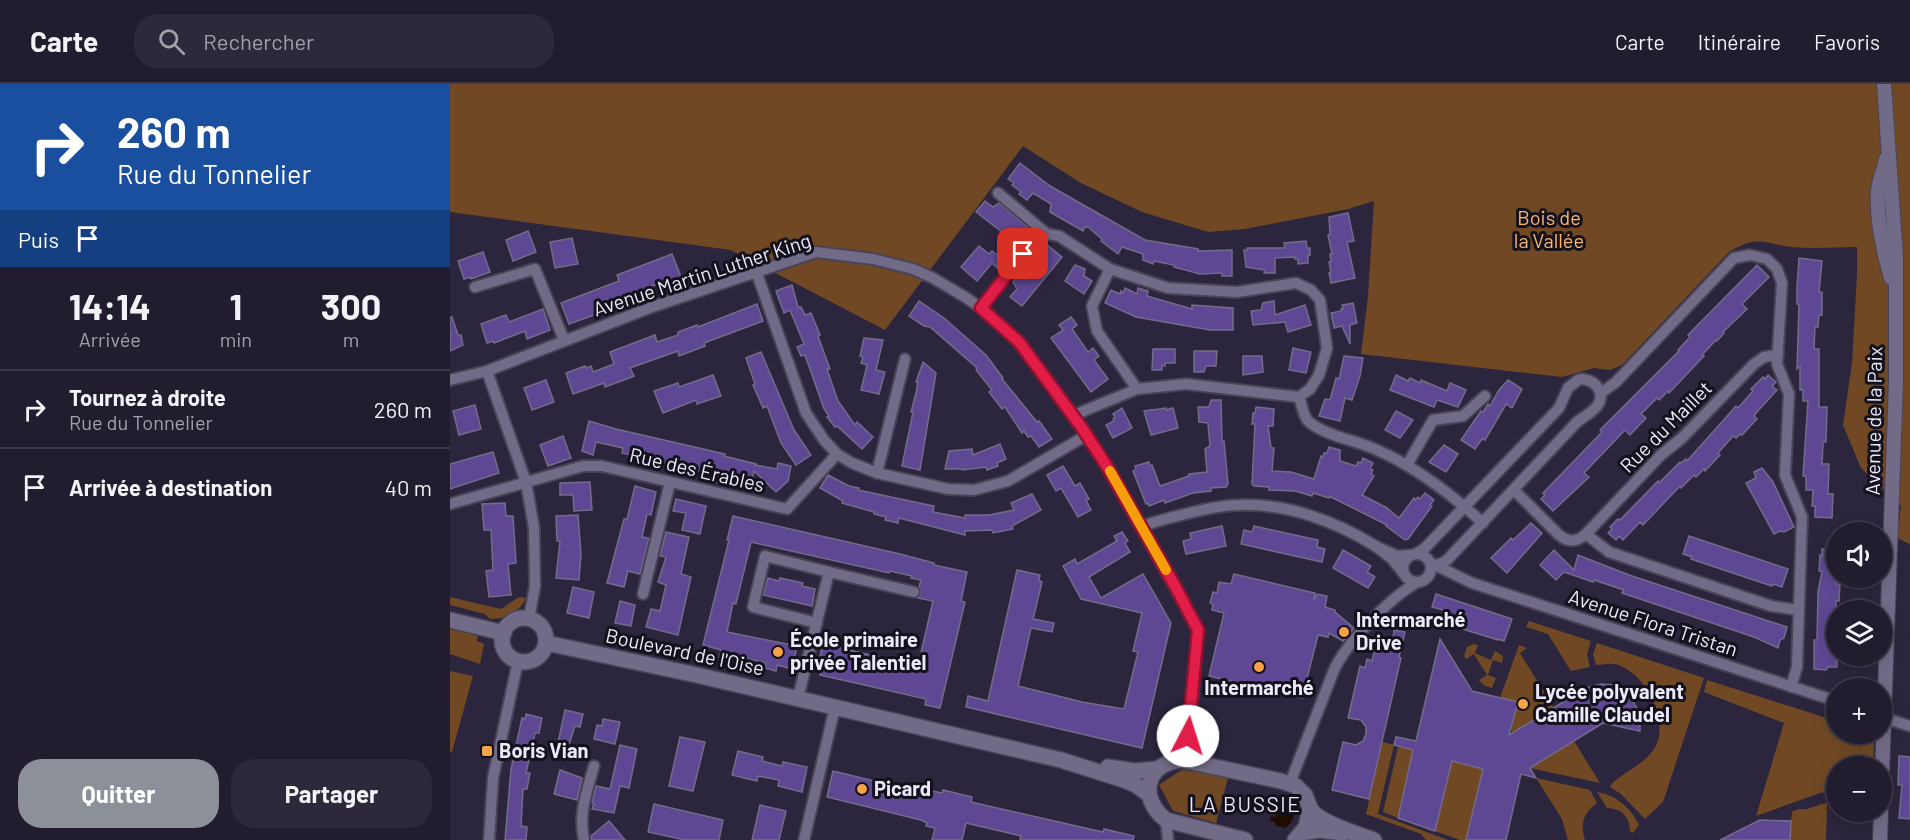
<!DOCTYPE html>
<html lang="fr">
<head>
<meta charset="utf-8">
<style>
	:root { --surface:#211c2e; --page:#2d293a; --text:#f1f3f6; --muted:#a2a1aa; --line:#3e3a4a; --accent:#8c9099 }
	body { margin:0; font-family:Barlow,sans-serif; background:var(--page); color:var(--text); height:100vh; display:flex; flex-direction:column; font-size:22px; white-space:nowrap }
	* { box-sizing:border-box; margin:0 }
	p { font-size:20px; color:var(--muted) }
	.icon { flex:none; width:33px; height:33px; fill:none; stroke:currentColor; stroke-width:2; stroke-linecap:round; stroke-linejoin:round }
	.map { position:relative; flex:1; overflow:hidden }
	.sheet { display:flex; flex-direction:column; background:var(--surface); width:450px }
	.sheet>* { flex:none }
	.top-card { background:#1a4fa0; color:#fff; overflow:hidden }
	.tools { position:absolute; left:1376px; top:438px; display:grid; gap:12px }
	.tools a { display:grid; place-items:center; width:66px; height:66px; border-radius:50%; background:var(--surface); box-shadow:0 3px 15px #0003,0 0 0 2px var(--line); font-size:30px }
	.pin { position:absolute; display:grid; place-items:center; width:51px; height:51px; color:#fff; margin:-26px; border-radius:12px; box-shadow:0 3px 9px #0006 }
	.me { position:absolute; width:66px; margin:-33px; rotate:5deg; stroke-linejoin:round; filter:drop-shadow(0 0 4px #0008) }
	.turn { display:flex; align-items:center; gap:21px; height:126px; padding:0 18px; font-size:27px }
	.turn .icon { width:78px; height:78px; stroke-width:2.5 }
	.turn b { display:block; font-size:42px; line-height:51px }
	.then { display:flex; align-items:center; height:57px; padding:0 18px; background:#0003; gap:12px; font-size:22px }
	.eta { display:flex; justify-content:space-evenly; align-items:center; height:102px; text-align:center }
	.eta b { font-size:36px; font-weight:700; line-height:42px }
	.button { display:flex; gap:12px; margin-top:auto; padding:12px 18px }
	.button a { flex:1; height:69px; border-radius:24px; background:var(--accent); color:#fff; font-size:24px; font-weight:700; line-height:69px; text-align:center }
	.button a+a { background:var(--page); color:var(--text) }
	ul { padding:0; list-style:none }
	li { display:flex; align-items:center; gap:18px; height:78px; padding:0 18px; border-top:2px solid var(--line) }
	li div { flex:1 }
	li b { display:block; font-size:22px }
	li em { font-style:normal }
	header { display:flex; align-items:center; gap:36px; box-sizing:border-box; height:84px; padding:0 30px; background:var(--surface); border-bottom:2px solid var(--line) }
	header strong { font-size:28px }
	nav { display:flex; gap:33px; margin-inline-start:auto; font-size:21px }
	.search { width:420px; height:54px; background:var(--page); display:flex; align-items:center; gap:15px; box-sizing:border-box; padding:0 21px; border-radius:24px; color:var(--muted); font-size:22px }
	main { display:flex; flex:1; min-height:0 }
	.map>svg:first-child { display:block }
	.green { fill:#704924 }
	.water { fill:#200c00 }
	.building { fill:#5f4893; stroke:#736c89; stroke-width:1.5 }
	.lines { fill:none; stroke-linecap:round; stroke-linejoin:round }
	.minor-casing { stroke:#494357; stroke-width:14 }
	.tertiary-casing { stroke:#494357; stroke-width:16 }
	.secondary-casing { stroke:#494357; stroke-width:18 }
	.minor { stroke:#726b88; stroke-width:10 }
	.tertiary { stroke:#726b88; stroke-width:14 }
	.secondary { stroke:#726b88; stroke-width:15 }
	.route-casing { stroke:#92132f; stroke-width:15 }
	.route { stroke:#e11d48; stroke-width:10 }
	.slow { stroke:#f59e0b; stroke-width:10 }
	.poi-dot { fill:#f7a149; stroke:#13111c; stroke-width:2 }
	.labels { text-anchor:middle; stroke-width:6; stroke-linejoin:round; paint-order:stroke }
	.park-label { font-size:20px; fill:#fdb572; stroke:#13111c }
	.street-label { font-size:20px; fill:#ece9f9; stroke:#13111c }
	.poi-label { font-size:20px; font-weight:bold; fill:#ece9f9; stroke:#13111c; text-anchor:start }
	.neighbourhood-label { font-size:21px; letter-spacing:1.5px; fill:#ece9f9; stroke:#13111c }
</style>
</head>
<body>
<header>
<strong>Carte</strong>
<div class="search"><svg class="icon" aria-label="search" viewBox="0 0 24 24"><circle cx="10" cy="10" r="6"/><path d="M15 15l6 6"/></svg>Rechercher</div>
<nav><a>Carte</a><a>Itinéraire</a><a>Favoris</a></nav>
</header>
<main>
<section class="sheet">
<div class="top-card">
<div class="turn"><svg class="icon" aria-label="right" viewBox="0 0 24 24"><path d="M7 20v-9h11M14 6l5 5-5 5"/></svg><div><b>260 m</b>Rue du Tonnelier</div></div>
<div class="then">Puis<svg class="icon" aria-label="arrive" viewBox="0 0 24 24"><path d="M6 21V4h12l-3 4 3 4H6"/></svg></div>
</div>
<div class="eta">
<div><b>14:14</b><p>Arrivée</p></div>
<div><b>1</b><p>min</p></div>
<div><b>300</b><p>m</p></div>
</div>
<ul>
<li><svg class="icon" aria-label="right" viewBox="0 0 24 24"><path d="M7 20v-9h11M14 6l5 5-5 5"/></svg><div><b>Tournez à droite</b><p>Rue du Tonnelier</p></div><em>260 m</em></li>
<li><svg class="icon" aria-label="arrive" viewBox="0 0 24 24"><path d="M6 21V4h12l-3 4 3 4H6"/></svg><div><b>Arrivée à destination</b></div><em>40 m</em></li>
</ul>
<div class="button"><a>Quitter</a><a>Partager</a></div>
</section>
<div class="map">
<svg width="1460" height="756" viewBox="0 0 1460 756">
	<rect width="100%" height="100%" fill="#2c253e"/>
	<g class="green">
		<path d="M 0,0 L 1460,0 L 1460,460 L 1447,454 L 1451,422 L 1411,384 L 1393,341 L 1402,279 L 1407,191 L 1407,163 C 1385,163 1362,165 1341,163 C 1312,159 1307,151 1279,168 L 1172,281 L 1160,286 L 1144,284 L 1112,293 L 911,270 L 918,212 L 924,117 L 898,125 L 795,145 L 758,148 L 692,128 L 631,99 L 573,62 L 435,246 L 281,166 L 0,128 Z"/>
		<path d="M 0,513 L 51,525 L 69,513 L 76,514 C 70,528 55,535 40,535 L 35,530 L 0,521 Z"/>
		<polygon points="1079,537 1141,557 1137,570 1140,583 1121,587 1098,550 1076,543"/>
		<polygon points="0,542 28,549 27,557 34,560 30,580 0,570"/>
		<path d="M 1147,559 L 1254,594 L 1213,718 L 1195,735 L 1171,710 L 1160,703 C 1166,690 1198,682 1207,659 C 1218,633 1193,585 1164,580 C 1158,579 1152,581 1146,581 L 1143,570 Z"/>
		<polygon points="1024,560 1028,561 1025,569 1041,576 1045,567 1053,572 1052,579 1043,576 1038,591 1046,594 1042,604 1035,602 1029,596 1037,591 1024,570 1016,575 1014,572 1017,563"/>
		<polygon points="1069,561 1077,564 1070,569 1104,624 1063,649 1061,645 1068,618 1050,614"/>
		<polygon points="0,587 23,592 2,668 0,668"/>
		<polygon points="1257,596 1386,637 1386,650 1417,650 1424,660 1423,682 1386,682 1386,707 1370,709 1306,732 1334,639 1254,608"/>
		<polygon points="1124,657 1150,699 1080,684"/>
		<polygon points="932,658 944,661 928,730 998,756 976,756 971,750 916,730"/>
		<polygon points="948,663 963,666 948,734 933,728"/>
		<polygon points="1002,677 1033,685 1016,756 1010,756 985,747"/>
		<polygon points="733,685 778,694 766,739 723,727 709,701"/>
		<path d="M 1086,694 L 1140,706 L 1147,719 C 1133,729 1130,740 1135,756 L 1118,756 L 1112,735 Z"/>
		<path d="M 1147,708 C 1166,711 1181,724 1189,741 L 1183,749 L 1180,747 C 1180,733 1171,724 1157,724 Z"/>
		<path d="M 1377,719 L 1376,756 L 1270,756 L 1311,736 L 1341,737 L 1342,728 C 1348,724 1351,726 1357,725 C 1365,723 1369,720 1377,719 Z"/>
	</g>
	<path class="water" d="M 831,715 L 842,718 C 846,729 845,737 835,744 L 826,742 L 825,738 L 820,737 L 821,732 L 825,733 L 827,722 L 824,718 L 830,719 Z"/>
	<g class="building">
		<polygon points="570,79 600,102 695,156 748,165 748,167 782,166 782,192 772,192 772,189 750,190 724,183 724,181 704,177 703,180 693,176 693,170 672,163 668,170 651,157 652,155 638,143 635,143 633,147 600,128 601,120 583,109 577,116 569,110 571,108 562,101 564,99 558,95"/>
		<polygon points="535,117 543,123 549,119 579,144 566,159 526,128"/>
		<polygon points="898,129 904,157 897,158 905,194 881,199 879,189 881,189 879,178 881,177 880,170 882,170 878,151 880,150 879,133"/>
		<polygon points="78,147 86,168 63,177 56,156"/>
		<polygon points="122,154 128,180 105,184 100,158"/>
		<polygon points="856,157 857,164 860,164 860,171 858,171 858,179 848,180 848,175 845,175 845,173 825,174 825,189 814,189 815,186 796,183 794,166 797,166 797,164 835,164 834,159"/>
		<polygon points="595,159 612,173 572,222 560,213 567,205 563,198 569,190 575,195 593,174 589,167"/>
		<polygon points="529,162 539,170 542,167 554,176 547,184 542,179 527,197 511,183"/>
		<polygon points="33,168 40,188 21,195 21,193 14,195 8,177"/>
		<polygon points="222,170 233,198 220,203 217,196 205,201 169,214 172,221 119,240 111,219 169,197 167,191"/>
		<polygon points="1349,174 1372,177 1369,208 1372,208 1372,231 1369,231 1368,243 1365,243 1364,265 1369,265 1369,323 1377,323 1376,358 1373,358 1372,380 1379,380 1378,410 1383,410 1382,434 1365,433 1365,422 1362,422 1363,406 1356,406 1356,392 1353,392 1358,317 1353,317 1353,306 1350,306 1350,282 1347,285 1349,221 1347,220 1347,203"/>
		<polygon points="625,181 635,185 634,192 642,197 634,210 615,197"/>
		<polygon points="1307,181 1319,193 1292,220 1297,225 1273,248 1274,249 1267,257 1266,256 1252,271 1254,272 1219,309 1218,307 1209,316 1207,314 1191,330 1196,334 1180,351 1175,346 1134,389 1139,393 1103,427 1091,415 1095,411 1093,409 1152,348 1150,346 1229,267 1228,266 1240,253 1238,251"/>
		<polygon points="342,201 348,223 351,223 355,231 361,229 370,251 368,252 380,285 377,285 388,317 405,341 407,338 423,353 412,365 387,342 385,343 377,333 379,332 374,325 355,271 351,272 347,263 354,260 340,226 334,229 326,207"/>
		<polygon points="675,204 687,210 688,204 698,207 697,212 742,225 742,221 783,224 783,246 760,246 686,233 655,219 661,206 670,210 671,207 673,209"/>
		<polygon points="469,217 494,234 536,271 553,294 552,295 587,338 589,337 602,355 589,363 581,352 578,353 574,347 572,349 555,323 552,325 539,308 542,306 526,286 527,284 480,243 474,242 459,232"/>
		<polygon points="824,217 825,231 855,221 861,241 838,248 835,238 803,241 801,227 811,226 813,219"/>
		<polygon points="903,219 907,239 900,241 900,260 892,242 884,244 881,229 891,227 891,225 893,225 892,221"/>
		<polygon points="307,220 313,237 254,259 255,262 229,272 228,267 180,284 184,292 182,293 155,303 154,299 123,310 116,289 135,282 136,284 141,282 143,288 164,280 160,268 205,251 207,258 228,251 228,248 247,241 248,243"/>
		<polygon points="93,225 100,246 77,255 75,247 44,259 43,257 37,259 31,240 56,231 59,238"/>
		<polygon points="0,233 2,233 8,251 11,251 13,261 0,267"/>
		<polygon points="621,233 627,241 622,245 638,268 643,264 649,272 644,276 658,295 641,308 601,254 613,246 609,241"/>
		<polygon points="414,254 433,256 426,286 435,288 429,310 411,306 417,281 411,279 413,273 410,272"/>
		<polygon points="843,264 861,268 856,289 839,286"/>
		<polygon points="703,265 725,265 725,279 715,279 715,282 712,281 712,286 702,286"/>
		<polygon points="744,267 767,267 766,282 756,282 754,288 744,288"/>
		<polygon points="311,268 344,346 361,371 346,381 331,359 317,322 313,324 303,301 305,300 296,274"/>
		<polygon points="793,272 812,272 813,288 793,291"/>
		<polygon points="894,272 913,274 910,292 902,316 895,314 890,337 869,332 875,315 880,316 886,294 889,295"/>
		<polygon points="473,278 486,289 470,386 452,382 463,328 461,328 466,309 468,298 466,298"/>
		<polygon points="263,291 271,312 247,320 246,316 213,329 204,307 228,299 229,303"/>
		<polygon points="946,291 958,297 960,294 970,299 971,296 997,307 1000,299 1016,306 1008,323 987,316 984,323 940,306"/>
		<polygon points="1318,291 1326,298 1322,302 1327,306 1306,329 1304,332 1307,335 1292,351 1290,350 1286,354 1283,352 1268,369 1270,371 1255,387 1254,385 1246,393 1244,391 1231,404 1230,402 1193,441 1190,438 1173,456 1169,452 1166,456 1158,449 1162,445 1160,443 1168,435 1170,436 1208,397 1209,399 1230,378 1231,379 1236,375 1237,377 1286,322 1288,324 1303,307 1301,305 1313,293 1315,295"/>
		<polygon points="96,296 104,318 82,326 74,304"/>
		<polygon points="1058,296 1072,305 1062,324 1056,320 1035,356 1032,355 1025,365 1011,356 1031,327 1033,328 1038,320 1040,322 1049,306"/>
		<polygon points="761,316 771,316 772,357 774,357 778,400 776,403 761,404 761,407 743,409 715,419 714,416 699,422 698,419 696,420 683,387 686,385 685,382 699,378 700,382 702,381 710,402 739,392 739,390 757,388 755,365 760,362 758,339 749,338 748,323 759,323"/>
		<polygon points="25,321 31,345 9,351 3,327"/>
		<polygon points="806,323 824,325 823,342 818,342 821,364 824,364 822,387 841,388 864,395 871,372 873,373 874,369 877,369 879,363 890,366 890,377 906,382 908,378 911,379 913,374 923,379 920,385 923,386 921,390 924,392 912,411 937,424 949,434 964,414 965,416 968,413 970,415 975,409 984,416 980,421 982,422 958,455 955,456 936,442 937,441 879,412 879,414 863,409 862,412 845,407 819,406 819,403 804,402 802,400 805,340 802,340 803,329 805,329"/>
		<polygon points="672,324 682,344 663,354 656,341 664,337 663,335 665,333 663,330"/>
		<polygon points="716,324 716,326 723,324 728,344 701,351 694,327"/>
		<polygon points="946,327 963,336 950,354 935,346"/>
		<polygon points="139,337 166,345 275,370 274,372 306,380 305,381 327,385 328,379 341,382 338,397 326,408 304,387 302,397 270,390 268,399 256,396 258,389 172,369 173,364 146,358 143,371 132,367"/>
		<polygon points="113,352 121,374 98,382 90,361"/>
		<polygon points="550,360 556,375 547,379 548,382 537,386 536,383 513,386 513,385 495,385 499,367 522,365 523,371"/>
		<polygon points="994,361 1008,370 996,388 979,378"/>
		<polygon points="43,368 49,389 0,405 0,380"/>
		<polygon points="613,382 625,402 630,399 639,415 636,416 641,426 628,433 611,404 606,407 597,391"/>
		<polygon points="1312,384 1323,398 1344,443 1334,448 1330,447 1324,450 1296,399 1306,394 1304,388"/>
		<polygon points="378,391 399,402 409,404 408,406 484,422 483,428 515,434 515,431 539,431 564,426 561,419 582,410 591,426 562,442 563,445 543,449 542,446 515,447 515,451 449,434 448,439 435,436 436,433 424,430 424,428 392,419 393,417 370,404"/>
		<polygon points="140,398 142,426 124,427 123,411 110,411 110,399"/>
		<polygon points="185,402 206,408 201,431 197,430 192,453 199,454 190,490 178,487 174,503 157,499 174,435 177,435"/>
		<polygon points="226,415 256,422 250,450 232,446 236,429 223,427"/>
		<polygon points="55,419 56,432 63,432 66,479 58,480 61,511 39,513 36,487 43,486 41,446 34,446 32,420"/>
		<polygon points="128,431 131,470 129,496 106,494 110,457 107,457 106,432"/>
		<polygon points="283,432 450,470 484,479 484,481 517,488 511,517 515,518 490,624 475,621 476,615 370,591 371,588 367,587 372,563 376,564 377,561 468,582 483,517 468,514 471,509 469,503 471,496 461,494 462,492 440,487 439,489 301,458 286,520 283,519 277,548 347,562 342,585 327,581 326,587 315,584 316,579 282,571 281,576 269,574 271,566 253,561 279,456 277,456"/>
		<polygon points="1081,439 1092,449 1057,489 1041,474 1061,454 1063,456"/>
		<polygon points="772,442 776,462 736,470 733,457 741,455 740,449"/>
		<polygon points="804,442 868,456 867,463 875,465 872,478 791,460 794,446 802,448"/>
		<polygon points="216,448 239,453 231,490 241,493 228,551 196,543 201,525 210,527 216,501 208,498 216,473 210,472"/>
		<polygon points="672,448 678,457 675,459 680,468 639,493 651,514 693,490 721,539 692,664 516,623 518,612 538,617 567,486 590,491 589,496 592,498 583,535 604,539 602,548 581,544 568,602 632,618 674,625 688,568 683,567 692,529 631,515 613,482 625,475 627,480 667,457 664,452"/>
		<polygon points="1239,452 1338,485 1332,503 1323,500 1322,502 1241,475 1242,473 1233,470"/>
		<polygon points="1372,465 1386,465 1386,500 1390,500 1389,517 1386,517 1387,583 1378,583 1376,586 1364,585 1364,556 1367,556 1368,508 1372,487 1369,487 1370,471 1372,472"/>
		<polygon points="893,466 921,482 917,488 925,493 918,504 883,484"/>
		<polygon points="1104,466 1124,486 1128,471 1179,491 1337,543 1334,554 1330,556 1328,564 1304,553 1172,509 1174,506 1144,496 1143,498 1114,488 1106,496 1090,481"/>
		<polygon points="784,490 865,509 864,516 867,510 877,512 875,523 885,526 885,528 904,544 893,557 879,549 878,553 868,551 852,614 759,592 774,529 762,526 763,521 760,519 763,508 767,509 769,498 781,500"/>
		<polygon points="318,494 329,497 330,494 353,499 352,502 365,505 362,522 313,511"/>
		<polygon points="123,503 144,508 139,534 117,529"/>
		<polygon points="986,510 1062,535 1054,557 1048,555 1048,556 993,539 994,537 990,535 993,526 982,523"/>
		<polygon points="170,517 185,521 181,542 165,539"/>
		<polygon points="944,546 955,548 949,573 951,574 919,715 882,706 893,658 906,661 913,657 916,650 916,643 911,636 898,634 910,582 915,584 917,575 922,577 924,568 929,569 931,560 936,561 938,553 943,554"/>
		<polygon points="990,555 1022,607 1068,618 1059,651 1136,604 1151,600 1164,601 1180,612 1190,630 1190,647 1153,639 1080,684 1086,694 1071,690 1056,756 1016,756 1033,685 1002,677 985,747 948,734 963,666 944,661 946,653 966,657"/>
		<polygon points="115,626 133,630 130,643 125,642 116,670 106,668"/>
		<polygon points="76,630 92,634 89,649 85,649 76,689 80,689 77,705 73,705 71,742 77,743 76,756 55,756 61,685 72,634 75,635"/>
		<polygon points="153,635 170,638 165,660 144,655 147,641 152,642"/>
		<polygon points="230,653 255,658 243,707 219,702"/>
		<polygon points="170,661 187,665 179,704 170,702 164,729 142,725 144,720 142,719 146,702 160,705"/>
		<polygon points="288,667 313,673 312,677 332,682 333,678 357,683 352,708 328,702 329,696 308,692 307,697 282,691"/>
		<polygon points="1449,672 1460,673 1460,735 1449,734 1452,701 1448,701"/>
		<polygon points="110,686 132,694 127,716 104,710"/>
		<polygon points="383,687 457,705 457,703 482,709 482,707 492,709 493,706 522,713 521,718 653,748 654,745 684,752 683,756 570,756 571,752 516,739 512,756 482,756 485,744 476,742 477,739 471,736 377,713"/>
		<polygon points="204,720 273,736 269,756 235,756 198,748"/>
		<polygon points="310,721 336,727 329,756 302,756"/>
		<polygon points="1310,736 1341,737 1340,756 1270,756"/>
		<polygon points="159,737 175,756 141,756 141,752"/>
	</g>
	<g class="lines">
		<defs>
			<g id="minor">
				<polyline points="548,109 597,150"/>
				<polyline points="660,185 642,222 647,247 687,305"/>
				<polyline points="306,187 356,329 374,356 387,370 402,379 427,389 498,405 524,406 558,397 637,351"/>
				<polyline points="25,203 85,185 114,256"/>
				<polyline points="531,224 584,154 597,150 609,152 660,185 718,204 787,208 846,199 861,206 870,216 877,264 869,291 860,305 849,313"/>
				<polyline points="37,287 76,398 84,444 85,502 79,535"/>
				<polyline points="0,296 37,287 202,223 366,168 423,175 463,185 483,194 515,213 531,224 569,258 632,344 658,384 742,534 748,546 740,643 732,676"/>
				<polyline points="1151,309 1166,298 1284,174 1300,171 1317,175 1327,185 1332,199 1327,280 1339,310 1335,391 1352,433 1347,583 1341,603"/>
				<path d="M 624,331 L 687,305 L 736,300 L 849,313 C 852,320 853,333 859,338 C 878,353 906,356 927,366 C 966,383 1001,410 1033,439"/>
				<polyline points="957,381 983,336 1013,332 1035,312"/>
				<polyline points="427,389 455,275"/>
				<path d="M 1064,406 L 1109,451 C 1119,459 1127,458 1136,450 L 1211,371 L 1232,354 L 1304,280 L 1314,273 L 1328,271"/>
				<polyline points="0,420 133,382 152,382 337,425 387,370"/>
				<path d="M 691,443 C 705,437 720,434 735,430 C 752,426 770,421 789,421 C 838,419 887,438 927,463"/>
				<polyline points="1136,450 1159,468 1321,522 1348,526"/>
				<circle cx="967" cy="484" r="14"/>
				<path d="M 966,470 L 975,464 L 1109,324 L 1118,304 L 1128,296 L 1132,295 C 1139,296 1145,298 1148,304 C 1158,321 1137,330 1127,338 L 998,475 L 993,479 L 981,482"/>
				<polyline points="983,480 1022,499 1386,617"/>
				<polyline points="954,490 942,475 927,463 947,472 961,471"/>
				<polyline points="193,510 220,398"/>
				<polyline points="367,539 303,523 315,472 379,488"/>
				<polyline points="348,614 379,488 464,508"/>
				<polyline points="1431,633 1460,642"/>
				<path d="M 840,699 L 884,586 C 897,558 940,514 966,499"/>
				<polyline points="716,736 718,756"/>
				<polyline points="39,756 43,694 68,577"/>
				<path d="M 134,756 C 128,730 137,707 144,682"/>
				<polyline points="354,756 385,623"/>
			</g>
			<g id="tertiary">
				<path d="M 1436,75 C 1434,86 1429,96 1428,107 C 1426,136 1433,166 1441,194"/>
				<polyline points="1431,718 1446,298 1446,174 1434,0"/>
				<polyline points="1430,756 1431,728"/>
			</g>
			<g id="secondary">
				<circle cx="74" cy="556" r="22"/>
				<polyline points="0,536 54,549"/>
				<polyline points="96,559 242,590 611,676 674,696 686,701 698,710"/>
				<polyline points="658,683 684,687 708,685"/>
				<path d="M 860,724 C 866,737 909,751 924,756"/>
				<polyline points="852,749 869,746 894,749"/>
				<path d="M 795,756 L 716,736 C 688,714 695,679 732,676 L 831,697 L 846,702 L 855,711 L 860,724 L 856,743 L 845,756"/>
			</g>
		</defs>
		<use href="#minor" class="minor-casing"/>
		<use href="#tertiary" class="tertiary-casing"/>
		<use href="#secondary" class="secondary-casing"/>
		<use href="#minor" class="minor"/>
		<use href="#tertiary" class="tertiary"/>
		<use href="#secondary" class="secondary"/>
	</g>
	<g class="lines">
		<defs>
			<polyline id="route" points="573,170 531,224 569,258 632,344 658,384 725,502 748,546 738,652"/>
		</defs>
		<use href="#route" class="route-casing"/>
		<use href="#route" class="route"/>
		<polyline class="slow" points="660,387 716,486"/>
	</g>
	<g class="poi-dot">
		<circle cx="894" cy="548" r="6"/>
		<circle cx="328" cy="568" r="6"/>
		<circle cx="809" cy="583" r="6"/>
		<circle cx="1073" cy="620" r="6"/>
		<rect x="31" y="661" width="12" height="12" rx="3"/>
		<circle cx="412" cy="705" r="6"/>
	</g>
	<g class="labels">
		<g class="park-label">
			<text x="1099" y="141">Bois de<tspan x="1099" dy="23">la Vallée</tspan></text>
		</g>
		<g class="street-label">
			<text transform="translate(252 191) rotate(-18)" y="7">Avenue Martin Luther King</text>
			<text transform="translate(1424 337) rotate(-89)" y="7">Avenue de la Paix</text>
			<text transform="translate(1216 343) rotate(-45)" y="7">Rue du Maillet</text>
			<text transform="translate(247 386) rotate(13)" y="7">Rue des Érables</text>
			<text transform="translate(1203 539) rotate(18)" y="7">Avenue Flora Tristan</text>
			<text transform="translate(235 568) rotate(12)" y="7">Boulevard de l'Oise</text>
		</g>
		<g class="poi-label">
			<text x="906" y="543">Intermarché<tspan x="906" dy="23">Drive</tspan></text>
			<text x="340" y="563">École primaire<tspan x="340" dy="23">privée Talentiel</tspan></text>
			<text x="809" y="611" text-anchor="middle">Intermarché</text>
			<text x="1085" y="615">Lycée polyvalent<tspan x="1085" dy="23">Camille Claudel</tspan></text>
			<text x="49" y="674">Boris Vian</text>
			<text x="424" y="712">Picard</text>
		</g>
		<g class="neighbourhood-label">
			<text x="795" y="728">LA BUSSIE</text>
		</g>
	</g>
</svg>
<div class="tools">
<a><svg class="icon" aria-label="sound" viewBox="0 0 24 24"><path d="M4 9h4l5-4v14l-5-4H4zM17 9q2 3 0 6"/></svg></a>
<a><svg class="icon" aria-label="layers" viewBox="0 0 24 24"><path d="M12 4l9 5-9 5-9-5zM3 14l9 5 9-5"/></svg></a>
<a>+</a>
<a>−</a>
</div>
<div class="pin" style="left:573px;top:170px;background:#d93025"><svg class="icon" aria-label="arrive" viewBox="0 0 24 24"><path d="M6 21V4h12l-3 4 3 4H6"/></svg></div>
<svg class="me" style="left:738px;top:652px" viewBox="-20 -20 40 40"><circle r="19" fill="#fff"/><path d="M0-13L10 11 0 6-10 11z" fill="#e11d48"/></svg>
</div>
</main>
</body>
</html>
